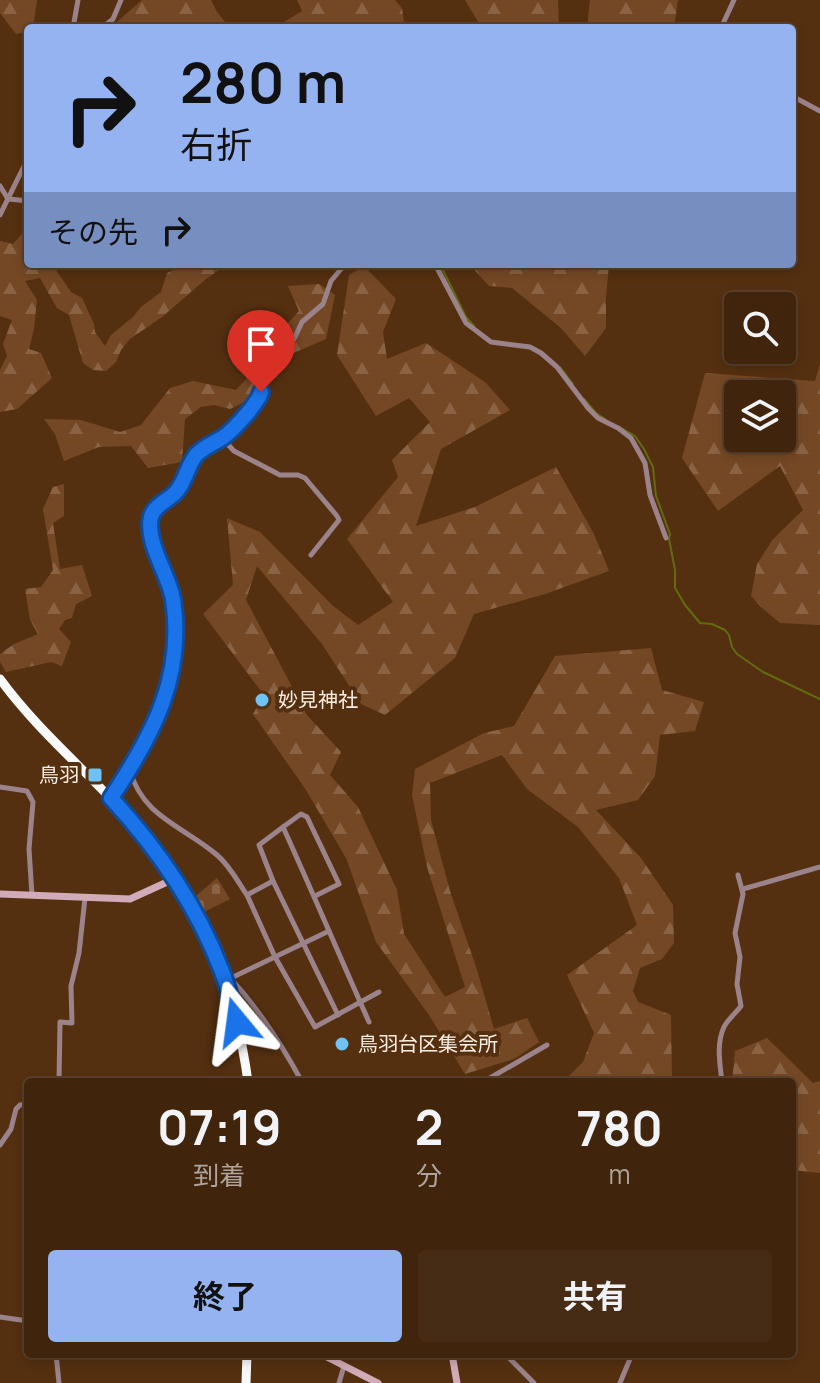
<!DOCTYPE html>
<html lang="ja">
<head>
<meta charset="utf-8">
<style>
	:root { --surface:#40240c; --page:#472c15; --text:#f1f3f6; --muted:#aea49d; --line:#59412d; --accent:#95b2f1 }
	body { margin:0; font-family:Manrope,"Noto Sans JP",sans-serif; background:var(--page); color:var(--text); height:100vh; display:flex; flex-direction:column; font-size:30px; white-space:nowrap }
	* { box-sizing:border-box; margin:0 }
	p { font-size:26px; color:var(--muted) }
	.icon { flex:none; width:44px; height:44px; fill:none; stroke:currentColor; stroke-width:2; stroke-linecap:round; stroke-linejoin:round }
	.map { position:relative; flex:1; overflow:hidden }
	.sheet { position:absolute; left:24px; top:1078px; width:772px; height:280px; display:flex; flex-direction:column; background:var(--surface); border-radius:8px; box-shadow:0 4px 12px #0003,0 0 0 2px var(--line) }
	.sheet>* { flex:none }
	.banner { position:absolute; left:24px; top:24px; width:772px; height:244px; border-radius:8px; box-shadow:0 4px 12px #0003,0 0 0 2px var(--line); background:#95b2f1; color:#111; overflow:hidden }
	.fabs { position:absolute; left:724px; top:292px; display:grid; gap:16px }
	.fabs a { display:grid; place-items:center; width:72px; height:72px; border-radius:8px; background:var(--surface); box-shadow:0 4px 12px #0003,0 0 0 2px var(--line); font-size:40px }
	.pin { position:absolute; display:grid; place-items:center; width:68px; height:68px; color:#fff; margin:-82px -34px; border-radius:50% 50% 50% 0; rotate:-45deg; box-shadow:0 0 8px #0007 }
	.pin .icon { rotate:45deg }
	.me { position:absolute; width:88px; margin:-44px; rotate:344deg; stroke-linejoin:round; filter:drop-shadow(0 0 6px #0008) }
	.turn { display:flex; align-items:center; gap:28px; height:168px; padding:0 24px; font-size:36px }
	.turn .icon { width:104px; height:104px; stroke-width:2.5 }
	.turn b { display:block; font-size:56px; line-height:68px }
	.then { display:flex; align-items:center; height:76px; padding:0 24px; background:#0003; gap:16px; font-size:30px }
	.eta { display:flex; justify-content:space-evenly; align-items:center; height:136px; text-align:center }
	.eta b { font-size:48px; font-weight:700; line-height:56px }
	.cta { display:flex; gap:16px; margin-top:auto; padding:16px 24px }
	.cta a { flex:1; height:92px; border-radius:8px; background:var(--accent); color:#111; font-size:32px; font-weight:700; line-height:92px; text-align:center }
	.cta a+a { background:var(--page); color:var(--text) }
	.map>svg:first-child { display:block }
	.forest { fill:url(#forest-firs); fill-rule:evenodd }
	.cemetery { fill:url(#cemetery-stones) }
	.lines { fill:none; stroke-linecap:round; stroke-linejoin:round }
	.stream { stroke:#616c0e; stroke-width:2 }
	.street { stroke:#9b838b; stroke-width:5 }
	.secondary { stroke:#d2abb8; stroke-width:7 }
	.highway { stroke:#f9f9f9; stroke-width:9 }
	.route-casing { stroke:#114b97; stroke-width:20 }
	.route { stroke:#1a73e8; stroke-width:14 }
	.poi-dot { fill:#6fc2f4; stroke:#553010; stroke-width:3 }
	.labels { text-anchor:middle; stroke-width:8; stroke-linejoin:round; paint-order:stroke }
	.poi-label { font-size:20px; fill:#fcede3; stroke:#553010; text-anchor:start }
</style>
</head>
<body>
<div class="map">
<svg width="820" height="1383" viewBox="0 0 820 1383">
	<defs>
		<pattern id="forest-firs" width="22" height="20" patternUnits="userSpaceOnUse" patternTransform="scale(2)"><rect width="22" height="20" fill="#754825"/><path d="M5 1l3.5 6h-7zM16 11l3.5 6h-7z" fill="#8a6344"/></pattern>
		<pattern id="cemetery-stones" width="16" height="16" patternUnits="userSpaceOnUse" patternTransform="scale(2)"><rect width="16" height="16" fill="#754825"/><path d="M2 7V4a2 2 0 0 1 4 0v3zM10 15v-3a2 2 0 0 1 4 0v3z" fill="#8a6344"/></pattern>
	</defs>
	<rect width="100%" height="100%" fill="#553010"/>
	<g class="forest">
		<polygon points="0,0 37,0 34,21 31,28 28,28 28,31 16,34 0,13"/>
		<polygon points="142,0 211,0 217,12 230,28 110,28"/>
		<polygon points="297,0 395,0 402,8 405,28 274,28 302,11"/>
		<polygon points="465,0 558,0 559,28 482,28"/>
		<polygon points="590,0 678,0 674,28 587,28"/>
		<polygon points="28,227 28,264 57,264 56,270 71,292 82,298 94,324 95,332 105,346 111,335 133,317 141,307 161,292 167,273 177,268 175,264 228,264 206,279 162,317 130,339 121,350 116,362 106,371 93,370 83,363 69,315 57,308 40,278 25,281 37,300 34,329 29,349 41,353 52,378 17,409 0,412 0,370 7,356 3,344 12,320 0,316 0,241 13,244"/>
		<polygon points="469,264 609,264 606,297 606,328 585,356 561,328 512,288 489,286"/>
		<polygon points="364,266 396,299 383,332 387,359 426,343 485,382 510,410 441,449 416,526 475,507 556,467 594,534 609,571 545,594 474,614 455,658 385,715 361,704 322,644 257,566 246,600 307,715 341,752 330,775 358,807 397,890 404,934 445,997 465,987 427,867 412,795 415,769 484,733 514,726 555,656 651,648 662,690 704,702 695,731 660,735 655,776 638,800 596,810 641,858 673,905 674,943 662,959 640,968 633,991 638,1002 671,1015 672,1082 563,1082 583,1062 594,1033 567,975 637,925 619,878 578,827 527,789 502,755 430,783 431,820 450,891 477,970 494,1029 527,1018 539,1042 514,1059 465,1074 429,1015 376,942 346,858 306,790 253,714 264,695 203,614 233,585 227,518 260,532 332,605 358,625 393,602 347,539 398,477 392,460 430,422 409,398 376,416 337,355 349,275"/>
		<polygon points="319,284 335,295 326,339 289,355 255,397 230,409 214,405 201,407 185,419 182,462 148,468 131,446 99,447 64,461 55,434 44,419 81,420 120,432 141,425 170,388 193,381 236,390 248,377 246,362 254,350 274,340 279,328 287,324 299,311 288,286"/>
		<path d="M 820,364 L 820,625 L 780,623 L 761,607 L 751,596 L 757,564 L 773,539 L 803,510 L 780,466 L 718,511 L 682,458 L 705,373 L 815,381 ZM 738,394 L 782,394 L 782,438 L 738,438 Z"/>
		<polygon points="64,484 64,516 53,523 60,569 82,565 92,596 76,604 72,618 65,620 59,629 71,642 62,666 51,662 6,672 0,662 0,654 14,644 38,634 30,620 25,589 41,587 53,570 43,509 53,487"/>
		<polygon points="767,1038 813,1083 820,1081 820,1173 792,1170 792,1082 732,1082 735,1051"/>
	</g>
	<polygon class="cemetery" points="217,878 230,899 204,912 196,896"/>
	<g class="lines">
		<g class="stream">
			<polyline points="440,264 466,317 474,326"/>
			<polyline points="560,367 573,384"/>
			<polyline points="584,399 596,413 605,419"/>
			<polyline points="618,426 635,436 644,449 653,467 656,496 670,534 669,539 675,570 675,588 685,605 700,623 712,624 725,630 729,635 732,647 737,654 763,672 820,699"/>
		</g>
		<g class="street">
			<polyline points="73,28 78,0"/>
			<polyline points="102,28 113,19 121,0"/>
			<polyline points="721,28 734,0"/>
			<polyline points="792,96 820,111"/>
			<polyline points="0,186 8,199"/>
			<polyline points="9,199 28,201"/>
			<polyline points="0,215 28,158"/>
			<polyline points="435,264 466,323 491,342 530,347 541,353 557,367 588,408 598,418 618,428 631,438 645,463 650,495 666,538"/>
			<polyline points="222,438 234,451 280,475 298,475 305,478 337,516 339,520 311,555"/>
			<path d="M 130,770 C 142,817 185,827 217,855 C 230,866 238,882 247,895"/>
			<polyline points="0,787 27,791 33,802 29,849 32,895"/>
			<polyline points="111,797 130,770 161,709 175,660 173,599 151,534 151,517 156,508 178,491 198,454 230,432 245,414 255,406 259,400 271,369 280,354 294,339 302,322 323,304 331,281 341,269 349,264"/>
			<polyline points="283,827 301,814 307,817 339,884 315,896"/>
			<polyline points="273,881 338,1015"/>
			<polyline points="743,889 820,867"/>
			<path d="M 230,978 C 259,1009 282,1045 302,1082"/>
			<polyline points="229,979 329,931"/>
			<path d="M 369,1022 C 340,957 312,891 283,827 L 259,845 L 273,881 L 247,895 L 275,957 L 315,1027 L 379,992"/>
			<polyline points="59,1082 60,1022 72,1023 71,986 79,953 85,898"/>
			<polyline points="483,1082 547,1045"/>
			<path d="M 722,1082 C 720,1064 716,1044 724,1027 C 728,1019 736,1013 741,1006 L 737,984 L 740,957 L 735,933 L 743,894 L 738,875"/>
			<polyline points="0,1145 11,1129 16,1109 20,1105 28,1104"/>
			<polyline points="0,1317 28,1321"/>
			<polyline points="56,1354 59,1383"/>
			<polyline points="505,1354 534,1383"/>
			<polyline points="339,1383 344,1366"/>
			<polyline points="620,1383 632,1354"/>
		</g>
		<g class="secondary">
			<polyline points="0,894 130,899 176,878"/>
			<polyline points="321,1354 378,1383"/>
			<polyline points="452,1354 457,1383"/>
		</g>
		<g class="highway">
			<path d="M 0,679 C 37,730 87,771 129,818 C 196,892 235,984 248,1082"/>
			<polyline points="246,1383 247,1354"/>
		</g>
	</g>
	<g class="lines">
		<defs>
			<path id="route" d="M 237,1022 C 232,1004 228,986 221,969 C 196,904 158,849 111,798 C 152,736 185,677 173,599 C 169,575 145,542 151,517 C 154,505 169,500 176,492 C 186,481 187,465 197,454 C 204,447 214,443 222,438 C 232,432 259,402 261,392"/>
		</defs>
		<use href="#route" class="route-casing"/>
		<use href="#route" class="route"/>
	</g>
	<g class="poi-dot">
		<circle cx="262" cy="700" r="8"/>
		<rect x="87" y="767" width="16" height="16" rx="4"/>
		<circle cx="342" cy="1044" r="8"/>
	</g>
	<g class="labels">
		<g class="poi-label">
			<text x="278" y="707">妙見神社</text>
			<text x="79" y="782" text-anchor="end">鳥羽</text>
			<text x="358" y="1051">鳥羽台区集会所</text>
		</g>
	</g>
</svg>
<div class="fabs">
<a><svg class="icon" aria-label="search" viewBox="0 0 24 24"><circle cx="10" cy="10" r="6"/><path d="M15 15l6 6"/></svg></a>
<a><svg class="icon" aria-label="layers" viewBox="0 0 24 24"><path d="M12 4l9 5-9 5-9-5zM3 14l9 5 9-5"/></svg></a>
</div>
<div class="pin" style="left:261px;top:392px;background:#d93025"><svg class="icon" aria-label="arrive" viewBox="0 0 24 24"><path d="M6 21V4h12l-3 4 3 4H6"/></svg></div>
<svg class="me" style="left:237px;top:1022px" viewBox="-20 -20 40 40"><path d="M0-17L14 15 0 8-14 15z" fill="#1a73e8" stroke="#fff" stroke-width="4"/></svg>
<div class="banner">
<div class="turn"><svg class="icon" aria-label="right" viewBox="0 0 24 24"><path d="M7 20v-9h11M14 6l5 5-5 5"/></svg><div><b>280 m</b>右折</div></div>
<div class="then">その先<svg class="icon" aria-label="right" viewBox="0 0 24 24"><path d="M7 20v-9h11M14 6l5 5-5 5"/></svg></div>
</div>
<section class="sheet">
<div class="eta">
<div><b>07:19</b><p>到着</p></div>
<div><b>2</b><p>分</p></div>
<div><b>780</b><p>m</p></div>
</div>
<div class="cta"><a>終了</a><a>共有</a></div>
</section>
</div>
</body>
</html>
